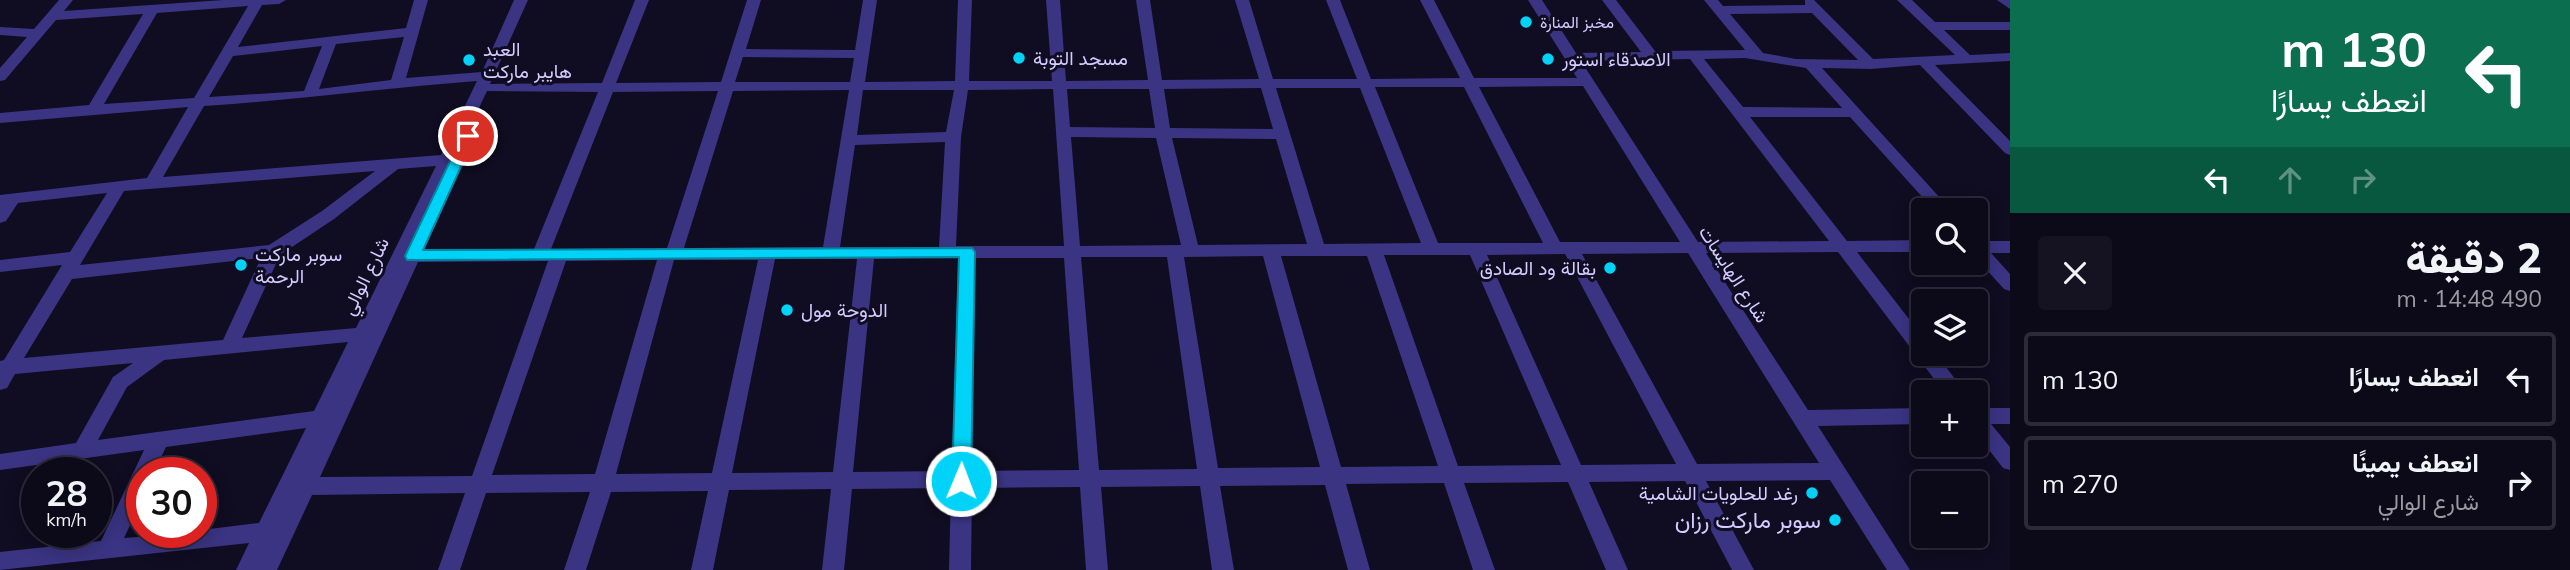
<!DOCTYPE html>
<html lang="ar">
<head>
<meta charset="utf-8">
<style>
	:root { --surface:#0c0919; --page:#151222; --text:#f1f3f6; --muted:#9a9aa2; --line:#2c2a38 }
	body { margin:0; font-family:Mulish,Vazirmatn,sans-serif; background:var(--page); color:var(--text); direction:rtl; height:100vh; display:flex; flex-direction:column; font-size:26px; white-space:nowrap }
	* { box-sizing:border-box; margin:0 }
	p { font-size:23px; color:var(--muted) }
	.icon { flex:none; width:38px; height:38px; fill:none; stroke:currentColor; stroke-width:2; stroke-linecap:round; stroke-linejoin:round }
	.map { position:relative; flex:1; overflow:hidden; direction:ltr }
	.side { display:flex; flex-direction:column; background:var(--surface); width:560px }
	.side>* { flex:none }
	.guide { background:#0b6e4f; color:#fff; overflow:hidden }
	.buttons { position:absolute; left:1911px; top:198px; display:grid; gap:14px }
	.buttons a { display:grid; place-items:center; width:77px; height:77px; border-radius:7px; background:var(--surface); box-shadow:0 4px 18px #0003,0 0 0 2px var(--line); font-size:35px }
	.speed { position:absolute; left:21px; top:457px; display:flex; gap:14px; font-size:35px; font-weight:700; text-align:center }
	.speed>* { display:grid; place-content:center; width:91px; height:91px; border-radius:50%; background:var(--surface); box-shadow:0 4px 18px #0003,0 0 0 2px var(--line); line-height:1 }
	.speed small { font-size:18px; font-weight:400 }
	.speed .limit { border:10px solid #d22; background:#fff; color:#111 }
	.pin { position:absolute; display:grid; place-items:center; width:60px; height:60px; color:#fff; margin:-30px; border:4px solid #fff; border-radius:50%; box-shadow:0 2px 7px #0007 }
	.me { position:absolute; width:77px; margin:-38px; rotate:1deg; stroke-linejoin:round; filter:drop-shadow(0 0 5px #0008) }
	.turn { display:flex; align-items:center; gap:24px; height:147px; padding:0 28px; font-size:32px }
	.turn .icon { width:91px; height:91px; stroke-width:2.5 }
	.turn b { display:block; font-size:49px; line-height:60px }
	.lanes { display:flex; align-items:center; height:66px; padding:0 28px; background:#0003; justify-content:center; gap:35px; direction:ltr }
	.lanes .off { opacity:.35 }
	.round { display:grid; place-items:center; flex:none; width:74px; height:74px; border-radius:7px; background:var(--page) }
	.summary { display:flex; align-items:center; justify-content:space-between; height:119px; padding:0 28px }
	h1 { font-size:42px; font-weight:800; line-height:52px }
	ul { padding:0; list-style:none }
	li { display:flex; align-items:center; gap:21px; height:94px; margin:0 14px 10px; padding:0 14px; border:4px solid var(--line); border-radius:7px }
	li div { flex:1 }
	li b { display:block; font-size:26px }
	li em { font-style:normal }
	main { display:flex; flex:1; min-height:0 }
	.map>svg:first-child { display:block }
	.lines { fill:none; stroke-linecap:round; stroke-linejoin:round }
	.minor { fill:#3a3483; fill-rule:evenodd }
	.route { fill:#00d3f7; stroke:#0089a1; stroke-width:2 }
	.poi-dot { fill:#00d3f7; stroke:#100c21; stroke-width:2.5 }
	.labels { text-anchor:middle; stroke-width:6; stroke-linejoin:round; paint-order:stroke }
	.far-poi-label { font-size:16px; fill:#d4ccff; stroke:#100c21; text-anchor:start }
	.poi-label { font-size:19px; fill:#d4ccff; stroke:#100c21; text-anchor:start }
	.street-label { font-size:19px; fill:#d4ccff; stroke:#100c21 }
	.near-poi-label { font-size:23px; fill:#d4ccff; stroke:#100c21; text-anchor:end }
</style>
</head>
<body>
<main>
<section class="side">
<div class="guide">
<div class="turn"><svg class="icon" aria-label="left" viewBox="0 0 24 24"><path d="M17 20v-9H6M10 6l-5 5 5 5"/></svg><div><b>130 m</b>انعطف يسارًا</div></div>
<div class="lanes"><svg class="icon" aria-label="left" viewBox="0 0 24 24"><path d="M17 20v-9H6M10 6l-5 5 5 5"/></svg><svg class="icon off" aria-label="ahead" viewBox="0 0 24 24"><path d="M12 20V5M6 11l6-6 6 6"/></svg><svg class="icon off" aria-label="right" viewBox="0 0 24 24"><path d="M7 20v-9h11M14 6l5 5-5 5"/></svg></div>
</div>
<div class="summary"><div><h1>2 دقيقة</h1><p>490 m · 14:48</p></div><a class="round"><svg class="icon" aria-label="close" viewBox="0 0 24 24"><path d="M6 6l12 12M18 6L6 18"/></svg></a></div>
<ul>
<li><svg class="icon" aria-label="left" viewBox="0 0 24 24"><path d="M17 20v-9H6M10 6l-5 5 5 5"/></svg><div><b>انعطف يسارًا</b></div><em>130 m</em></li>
<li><svg class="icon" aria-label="right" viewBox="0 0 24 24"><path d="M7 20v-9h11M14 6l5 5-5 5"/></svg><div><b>انعطف يمينًا</b><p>شارع الوالي</p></div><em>270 m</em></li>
</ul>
</section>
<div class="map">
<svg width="2010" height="570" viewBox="0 0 2010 570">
	<rect width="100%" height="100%" fill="#100c21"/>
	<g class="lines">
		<g class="minor">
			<path d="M 59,0 L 73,0 L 64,11 L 223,0 L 286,0 L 279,4 L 262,5 L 238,47 L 406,28 L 414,0 L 428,0 L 406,78 L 482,72 L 514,0 L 528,0 L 490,84 L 602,83 L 635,0 L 649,0 L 616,83 L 721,82 L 747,0 L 761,0 L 746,49 L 855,50 L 863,0 L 877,0 L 865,82 L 955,81 L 958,0 L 972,0 L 969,81 L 1052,81 L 1046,0 L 1060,0 L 1066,81 L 1148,80 L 1136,0 L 1150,0 L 1162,80 L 1259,79 L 1235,0 L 1249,0 L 1273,79 L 1357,79 L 1326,0 L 1340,0 L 1371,79 L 1460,78 L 1420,0 L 1434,0 L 1474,78 L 1577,78 L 1528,0 L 1542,0 L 1576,53 L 1641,52 L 1602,0 L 1616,0 L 1655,51 L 1745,50 L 1704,0 L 1718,0 L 1723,6 L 1805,5 L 1805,0 L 1814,0 L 1873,59 L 1955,55 L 1897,0 L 1912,0 L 1935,22 L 2010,22 L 2010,30 L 1944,30 L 1970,55 L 2010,53 L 2010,61 L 1935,65 L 2010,141 L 2010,155 L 2005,153 L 1920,65 L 1871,69 L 1822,68 L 1951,210 L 1934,210 L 1850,117 L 1750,117 L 1847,241 L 1923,240 L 1923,252 L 1857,252 L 1923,337 L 1923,354 L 1936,354 L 1965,392 L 1944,392 L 1838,252 L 1706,253 L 1808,410 L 1923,408 L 1923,424 L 1818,426 L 1910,570 L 1887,570 L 1830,480 L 1706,481 L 1754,570 L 1732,570 L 1685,481 L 1589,482 L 1628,570 L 1606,570 L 1568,482 L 1464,483 L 1495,570 L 1473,570 L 1444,483 L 1346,484 L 1370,570 L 1348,570 L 1325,485 L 1220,486 L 1234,570 L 1212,570 L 1200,486 L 1101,487 L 1108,570 L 1086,570 L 1080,487 L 972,488 L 971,570 L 949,570 L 951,488 L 852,489 L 844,570 L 822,570 L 831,489 L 729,490 L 713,570 L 691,570 L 708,491 L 611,492 L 586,570 L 564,570 L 590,492 L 486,493 L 460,570 L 438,570 L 465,493 L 312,495 L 277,570 L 236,570 L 249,543 L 0,570 L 0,552 L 101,541 L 144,450 L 0,470 L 0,454 L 76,443 L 113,377 L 133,363 L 15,374 L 7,388 L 0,390 L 0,361 L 4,360 L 62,265 L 0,272 L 0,260 L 70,252 L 107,193 L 18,203 L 6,221 L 0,223 L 0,195 L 147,178 L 188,107 L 0,123 L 0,113 L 89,105 L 143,14 L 56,20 L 5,80 L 0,81 L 0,68 L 27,37 L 0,35 L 0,27 L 34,29 ZM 248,6 L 194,98 L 104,104 L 157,13 ZM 1812,13 L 1858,60 L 1796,59 L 1763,53 L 1730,14 ZM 404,37 L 391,80 L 319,89 L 336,44 ZM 322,46 L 304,91 L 209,97 L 233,56 ZM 743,57 L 854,58 L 850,82 L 735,82 ZM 1745,58 L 1806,68 L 1842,108 L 1743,107 L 1704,59 ZM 1690,59 L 1829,241 L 1698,242 L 1581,61 ZM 477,81 L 441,155 L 163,177 L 204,106 C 295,100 386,88 477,81 ZM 1583,86 L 1680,242 L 1560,242 L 1479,87 ZM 1375,87 L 1464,87 L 1543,243 L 1438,243 ZM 1261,88 L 1273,129 L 1170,128 L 1164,89 ZM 1276,88 L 1360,88 L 1421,243 L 1324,244 ZM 1053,89 L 1064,246 L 956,246 L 961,137 L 968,90 ZM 1067,89 L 1149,89 L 1155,128 L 1070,127 ZM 849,90 L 823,247 L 684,248 L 733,91 ZM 863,90 L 954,90 L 946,132 L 857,135 ZM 487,91 L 598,92 L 534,249 L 424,250 L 447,199 L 445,195 L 438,194 ZM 718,91 L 667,248 L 551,249 L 613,92 ZM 1071,137 L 1156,138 L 1181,245 L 1080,246 ZM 1172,138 L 1276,139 L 1307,244 L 1198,245 ZM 945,142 L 939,247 L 840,247 L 855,145 ZM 436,166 L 356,328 L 242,338 L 280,255 L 334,219 L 398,169 ZM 375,171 L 322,211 L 269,245 L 80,265 L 124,191 ZM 1688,253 L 1819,463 L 1697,464 L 1582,254 ZM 1565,254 L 1676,464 L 1581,465 L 1487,255 ZM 1384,255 L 1470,255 L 1561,465 L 1458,466 ZM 1263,256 L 1320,467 L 1218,468 L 1184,257 ZM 1281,256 L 1367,256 L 1438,466 L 1341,467 ZM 1081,257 L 1167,257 L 1197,469 L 1099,470 ZM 261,258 L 223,340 L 24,358 L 72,279 ZM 958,258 L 952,471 L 853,472 L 874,259 ZM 975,258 L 1064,258 L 1079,470 L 972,471 ZM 775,259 L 857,259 L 833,472 L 732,473 ZM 657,260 L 595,474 L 492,475 L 566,261 ZM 674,260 L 758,260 L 712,473 L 616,474 ZM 548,261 L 472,476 L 320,477 L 418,262 ZM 348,342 L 314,411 L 98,440 L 127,387 L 164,360 ZM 306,428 L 259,523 L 201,530 L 201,532 L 124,538 L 142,500 L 142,472 L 154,472 L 166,447 Z"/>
			<polygon points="1997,0 2010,0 2010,9"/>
			<polygon points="1976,241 2010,241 2010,253 1991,253 2010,274 2010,291 2004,289 1976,258"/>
			<polygon points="1976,408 2010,408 2010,424 1991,424 2010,447 2010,470 2003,468 1976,433"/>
		</g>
	</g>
	<polygon class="route" points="468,132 475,136 423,250 972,248 975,252 971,481 968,487 961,489 955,487 952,481 959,257 407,260 405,256 462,136"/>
	<g class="poi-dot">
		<circle cx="1526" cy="22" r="7"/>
		<circle cx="1019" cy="58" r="7"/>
		<circle cx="1548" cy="59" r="7"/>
		<circle cx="469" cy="60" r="7"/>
		<circle cx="241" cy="265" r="7"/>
		<circle cx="1610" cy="268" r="7"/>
		<circle cx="787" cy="310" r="7"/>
		<circle cx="1812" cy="493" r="7"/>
		<circle cx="1835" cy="520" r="7"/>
	</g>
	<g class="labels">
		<g class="far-poi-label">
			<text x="1540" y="28">مخبز المنارة</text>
		</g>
		<g class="poi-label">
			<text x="483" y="56">العبد<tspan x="483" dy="22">هايبر ماركت</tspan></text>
			<text x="1033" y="65">مسجد التوبة</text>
			<text x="1562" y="66">الاصدقاء استور</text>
			<text x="255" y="261">سوبر ماركت<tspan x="255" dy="22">الرحمة</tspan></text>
			<text x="1596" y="275" text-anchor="end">بقالة ود الصادق</text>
			<text x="801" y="317">الدوحة مول</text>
			<text x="1798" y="500" text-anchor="end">رغد للحلويات الشامية</text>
		</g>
		<g class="street-label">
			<text transform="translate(1734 274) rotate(57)" y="7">شارع الهايسات</text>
			<text transform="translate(365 276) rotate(-64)" y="7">شارع الوالي</text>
		</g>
		<g class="near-poi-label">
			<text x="1821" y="528">سوبر ماركت رزان</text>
		</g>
	</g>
</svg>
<div class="buttons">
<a><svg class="icon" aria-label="search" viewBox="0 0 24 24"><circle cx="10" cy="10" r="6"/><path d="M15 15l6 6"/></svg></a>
<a><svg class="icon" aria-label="layers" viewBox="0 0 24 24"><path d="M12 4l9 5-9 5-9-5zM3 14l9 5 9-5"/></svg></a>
<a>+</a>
<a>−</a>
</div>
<div class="speed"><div>28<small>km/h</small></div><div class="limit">30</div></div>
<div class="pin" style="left:468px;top:136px;background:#d93025"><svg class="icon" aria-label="arrive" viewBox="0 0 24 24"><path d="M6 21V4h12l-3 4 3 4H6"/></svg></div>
<svg class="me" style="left:961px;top:481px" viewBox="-20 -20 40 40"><circle r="17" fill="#00d3f7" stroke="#fff" stroke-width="3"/><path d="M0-11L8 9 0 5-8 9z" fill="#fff"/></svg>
</div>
</main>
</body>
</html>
